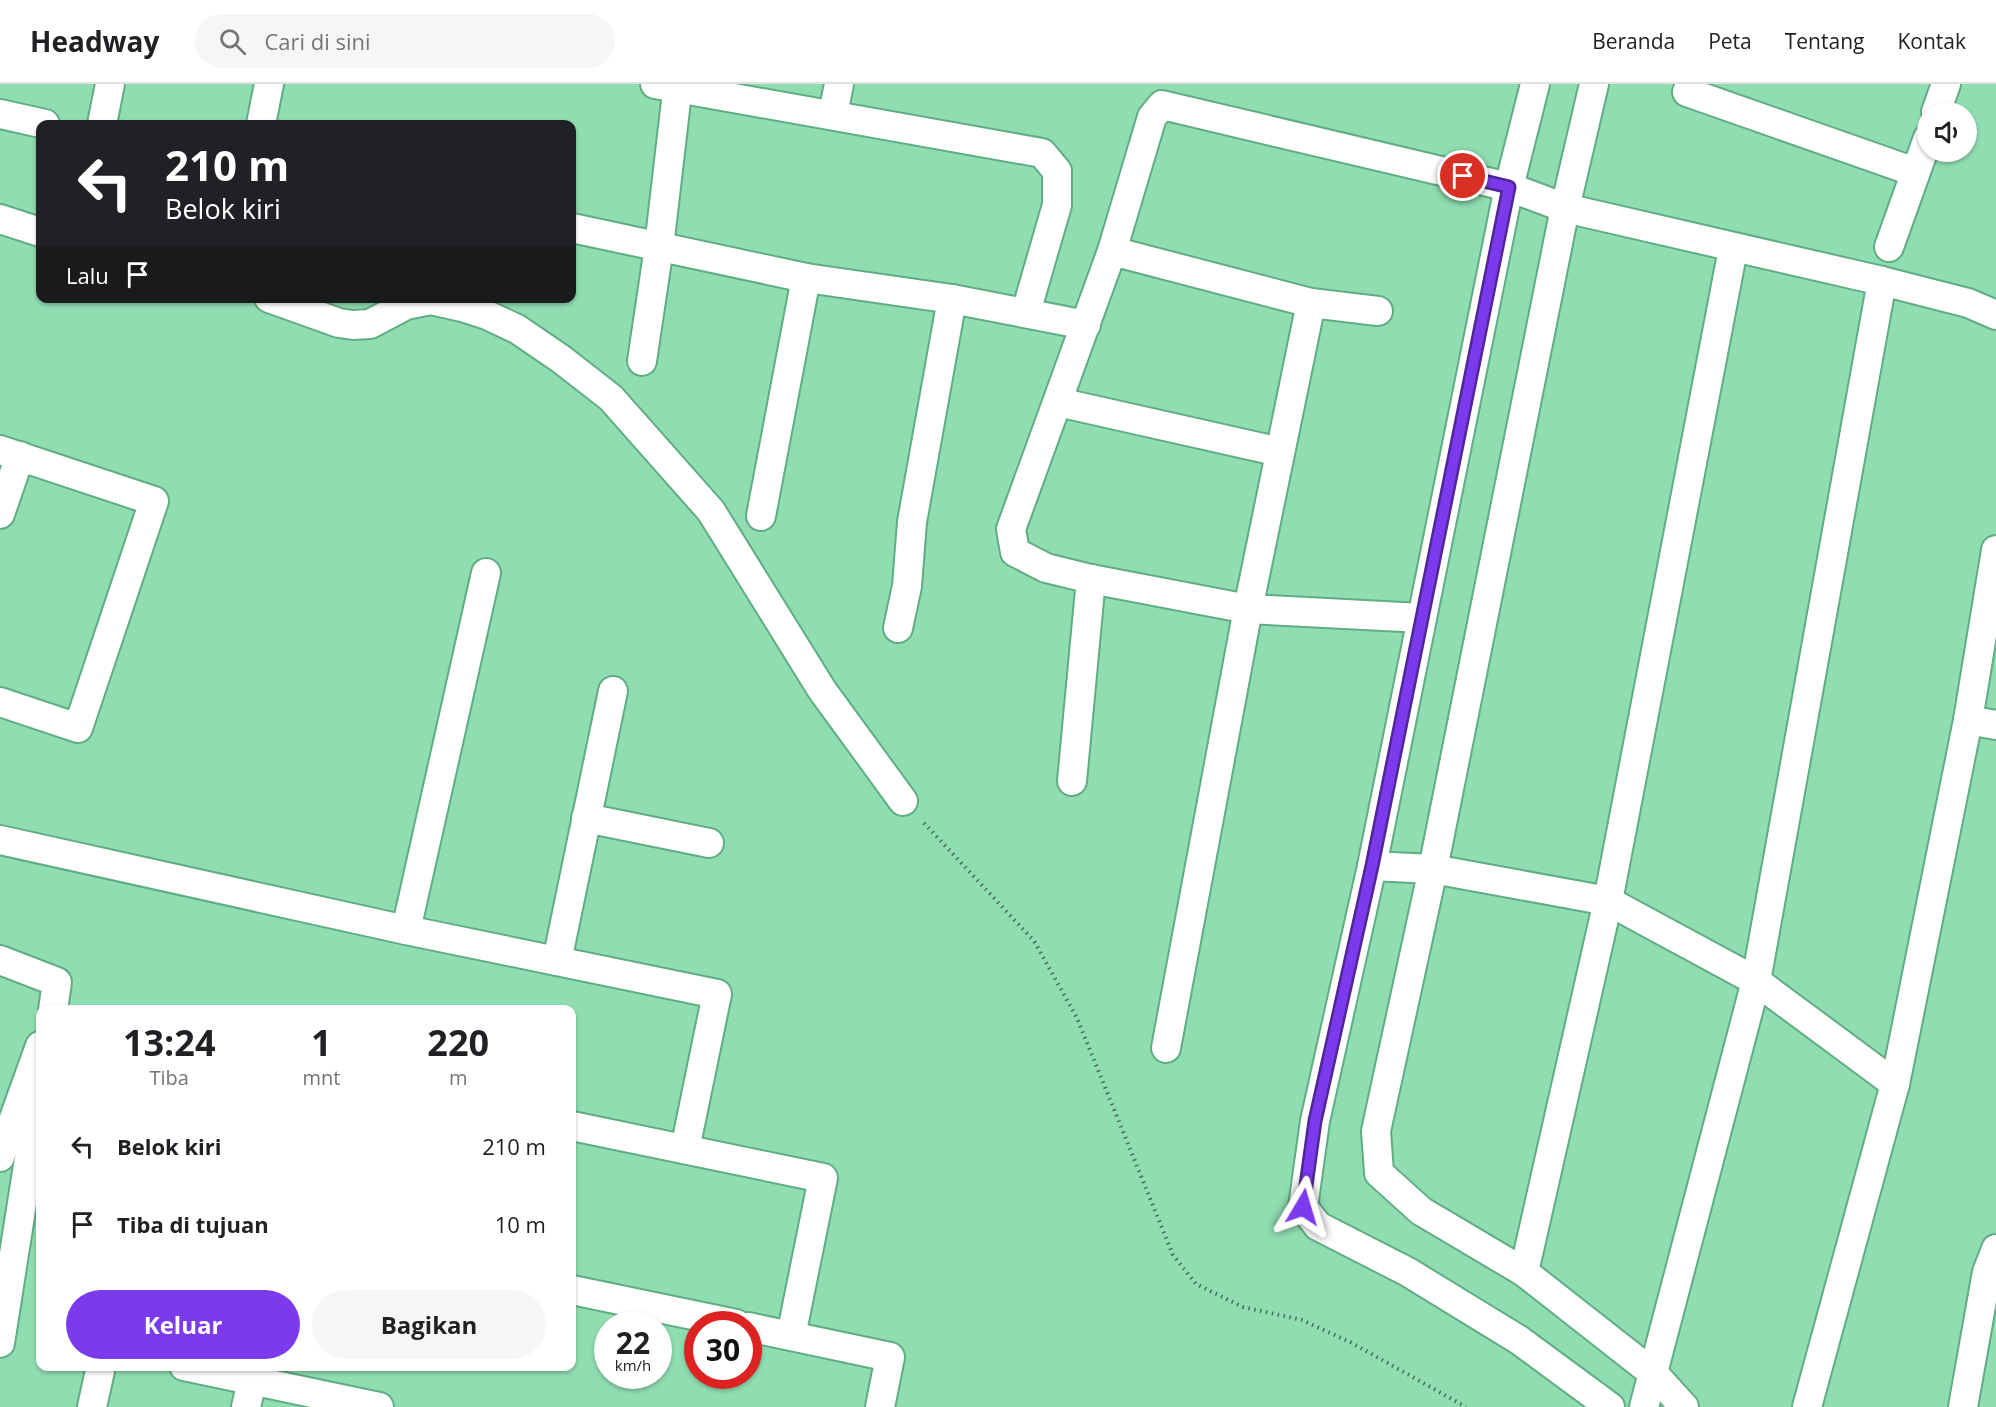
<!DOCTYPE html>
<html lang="id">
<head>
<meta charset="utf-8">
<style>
	:root { --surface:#fff; --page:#f6f6f6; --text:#202124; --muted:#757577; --line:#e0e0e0; --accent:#7c3aed }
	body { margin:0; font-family:"Open Sans",sans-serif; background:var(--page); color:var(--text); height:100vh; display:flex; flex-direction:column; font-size:22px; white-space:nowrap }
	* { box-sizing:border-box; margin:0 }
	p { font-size:20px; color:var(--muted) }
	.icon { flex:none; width:33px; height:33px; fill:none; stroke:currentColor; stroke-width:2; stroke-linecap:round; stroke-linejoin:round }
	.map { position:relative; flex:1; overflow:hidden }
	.panel { position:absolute; left:36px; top:921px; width:540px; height:366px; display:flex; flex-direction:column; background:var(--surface); border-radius:12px; box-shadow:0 2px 4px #0004 }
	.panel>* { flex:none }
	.hud { position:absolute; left:36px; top:36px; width:540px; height:183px; border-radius:12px; box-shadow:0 2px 4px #0004; background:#202124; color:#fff; overflow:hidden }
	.fabs { position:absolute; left:1917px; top:18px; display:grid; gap:12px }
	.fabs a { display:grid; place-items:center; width:60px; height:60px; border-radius:50%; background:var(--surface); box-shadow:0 2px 4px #0004; font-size:30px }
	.speed { position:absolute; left:594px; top:1227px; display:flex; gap:12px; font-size:30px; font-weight:700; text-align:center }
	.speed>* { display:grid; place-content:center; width:78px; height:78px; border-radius:50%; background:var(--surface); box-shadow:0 2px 4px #0004; line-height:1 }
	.speed small { font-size:15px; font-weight:400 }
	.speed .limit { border:9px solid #d22; background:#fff; color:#111 }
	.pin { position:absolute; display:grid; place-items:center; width:51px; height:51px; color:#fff; margin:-26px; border:3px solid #fff; border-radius:50%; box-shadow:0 2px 6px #0007 }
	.me { position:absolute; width:66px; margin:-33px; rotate:7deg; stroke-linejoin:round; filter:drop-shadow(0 0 4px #0008) }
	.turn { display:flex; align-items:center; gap:21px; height:126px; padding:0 30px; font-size:27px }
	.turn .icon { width:78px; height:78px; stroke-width:2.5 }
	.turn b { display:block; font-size:42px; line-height:51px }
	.then { display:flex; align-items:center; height:57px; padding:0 30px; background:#0003; gap:12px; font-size:22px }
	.eta { display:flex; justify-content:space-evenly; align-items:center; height:102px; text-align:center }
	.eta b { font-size:36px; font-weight:700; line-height:42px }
	.primary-button { display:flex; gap:12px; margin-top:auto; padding:12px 30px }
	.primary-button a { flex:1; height:69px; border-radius:36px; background:var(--accent); color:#fff; font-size:24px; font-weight:700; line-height:69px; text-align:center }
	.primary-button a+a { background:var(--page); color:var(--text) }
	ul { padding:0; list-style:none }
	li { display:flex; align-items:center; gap:18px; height:78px; padding:0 30px }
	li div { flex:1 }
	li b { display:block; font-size:22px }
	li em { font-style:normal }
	header { display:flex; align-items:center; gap:36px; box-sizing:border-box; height:84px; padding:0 30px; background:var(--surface); border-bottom:2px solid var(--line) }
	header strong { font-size:28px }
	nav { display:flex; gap:33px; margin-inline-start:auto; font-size:21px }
	.search { width:420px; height:54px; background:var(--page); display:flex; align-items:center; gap:15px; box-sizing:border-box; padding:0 21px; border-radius:33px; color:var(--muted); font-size:22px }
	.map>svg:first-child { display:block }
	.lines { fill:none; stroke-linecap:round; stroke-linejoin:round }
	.street-casing { stroke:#61ad83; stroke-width:32 }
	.path { stroke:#437156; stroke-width:4; stroke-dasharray:1.5 4.5; stroke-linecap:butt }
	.street { stroke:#fff; stroke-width:28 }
	.route-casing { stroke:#51269a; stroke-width:15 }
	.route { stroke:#7c3aed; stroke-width:10 }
</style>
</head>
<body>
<header>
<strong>Headway</strong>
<div class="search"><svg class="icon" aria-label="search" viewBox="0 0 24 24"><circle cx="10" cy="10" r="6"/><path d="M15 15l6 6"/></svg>Cari di sini</div>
<nav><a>Beranda</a><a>Peta</a><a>Tentang</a><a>Kontak</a></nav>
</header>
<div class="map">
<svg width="1996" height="1323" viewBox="0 0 1996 1323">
	<rect width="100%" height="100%" fill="#90ddb1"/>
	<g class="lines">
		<defs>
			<g id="street">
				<polyline points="655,0 1042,69 1057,87 1057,121 1026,228"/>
				<polyline points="1535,0 1509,103 1372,782 1315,1037 1303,1123 1318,1142 1408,1188 1519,1256 1610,1323"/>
				<polyline points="1594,0 1565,124 1433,785 1376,1047 1379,1089 1421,1127 1524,1188 1654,1290 1684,1323"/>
				<polyline points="1687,8 1915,88"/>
				<polyline points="1936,28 1946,0"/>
				<polyline points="0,30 45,40"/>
				<polyline points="833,30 839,0"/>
				<polyline points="102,40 110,0"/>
				<polyline points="261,40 269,0"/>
				<polyline points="0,135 40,148"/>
				<polyline points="572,144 806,194 952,215 1086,241"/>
				<polyline points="1889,163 1928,54"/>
				<polyline points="1112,167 1311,219 1378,227"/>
				<polyline points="269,214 339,239 353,241 370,240 406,221 431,216 462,223 487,231 517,245 561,275 611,314 711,427 822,606 903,717"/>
				<polyline points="642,277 659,163 678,0"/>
				<polyline points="1058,318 1280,368"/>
				<polyline points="0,366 154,417 78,644 0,618"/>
				<polyline points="0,430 20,372"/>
				<polyline points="761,432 806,194"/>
				<polyline points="1422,534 1248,525 1091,495 1046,484 1015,468 1011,445 1112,167 1152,33 1162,21 1509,103 1565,124 1882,197 1968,219 1996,231"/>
				<polyline points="898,544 907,502 912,438 952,215"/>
				<polyline points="1968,636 1996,641"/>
				<polyline points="1072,697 1091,495"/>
				<polyline points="586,734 709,759"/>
				<polyline points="0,756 406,846 717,910 685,1065"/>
				<polyline points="1372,782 1433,785 1608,817 1756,897 1895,1000"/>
				<polyline points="406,846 486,489"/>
				<polyline points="0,876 57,898 53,926"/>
				<polyline points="557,877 613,607"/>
				<polyline points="1166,964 1248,525 1311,219"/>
				<polyline points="572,1042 823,1094 791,1252"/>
				<polyline points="0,1073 40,962"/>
				<polyline points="1524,1188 1608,817 1733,165"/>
				<polyline points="572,1206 736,1240"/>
				<polyline points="748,1243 890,1273 880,1323"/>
				<polyline points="0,1259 40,1005"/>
				<polyline points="184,1282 379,1323"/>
				<polyline points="92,1323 101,1282"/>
				<polyline points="246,1323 252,1297"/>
				<polyline points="1644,1323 1756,897 1882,197"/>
				<polyline points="1807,1323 1895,1000 1968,636 1996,466"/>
				<polyline points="1963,1323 1987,1188 1996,1165"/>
			</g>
		</defs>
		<use href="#street" class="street-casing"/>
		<polyline class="path" points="924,739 1034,857 1077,934 1173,1171 1196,1200 1243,1223 1302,1236 1352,1259 1466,1323"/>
		<use href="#street" class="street"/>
	</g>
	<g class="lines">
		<defs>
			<polyline id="route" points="1303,1123 1315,1037 1372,782 1509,103 1463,92"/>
		</defs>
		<use href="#route" class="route-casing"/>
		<use href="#route" class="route"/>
	</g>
</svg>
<div class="fabs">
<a><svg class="icon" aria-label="sound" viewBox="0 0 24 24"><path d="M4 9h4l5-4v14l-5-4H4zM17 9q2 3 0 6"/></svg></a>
</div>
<div class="speed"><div>22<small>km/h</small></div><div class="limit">30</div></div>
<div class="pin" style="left:1463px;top:92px;background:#d93025"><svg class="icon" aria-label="arrive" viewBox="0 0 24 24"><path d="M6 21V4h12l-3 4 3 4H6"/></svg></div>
<svg class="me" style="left:1303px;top:1123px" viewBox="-20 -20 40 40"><path d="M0-17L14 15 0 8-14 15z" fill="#7c3aed" stroke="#fff" stroke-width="4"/></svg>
<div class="hud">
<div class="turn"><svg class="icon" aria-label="left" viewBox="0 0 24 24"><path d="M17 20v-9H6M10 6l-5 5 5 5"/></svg><div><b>210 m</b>Belok kiri</div></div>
<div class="then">Lalu<svg class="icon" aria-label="arrive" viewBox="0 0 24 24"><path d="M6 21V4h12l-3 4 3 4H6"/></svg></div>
</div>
<section class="panel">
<div class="eta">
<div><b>13:24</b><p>Tiba</p></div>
<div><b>1</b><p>mnt</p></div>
<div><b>220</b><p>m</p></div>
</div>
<ul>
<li><svg class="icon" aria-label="left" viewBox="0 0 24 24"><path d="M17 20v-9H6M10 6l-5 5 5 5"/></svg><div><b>Belok kiri</b></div><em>210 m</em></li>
<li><svg class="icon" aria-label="arrive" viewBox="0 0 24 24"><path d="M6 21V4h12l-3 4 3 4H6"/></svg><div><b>Tiba di tujuan</b></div><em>10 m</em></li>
</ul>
<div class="primary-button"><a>Keluar</a><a>Bagikan</a></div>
</section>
</div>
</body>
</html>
